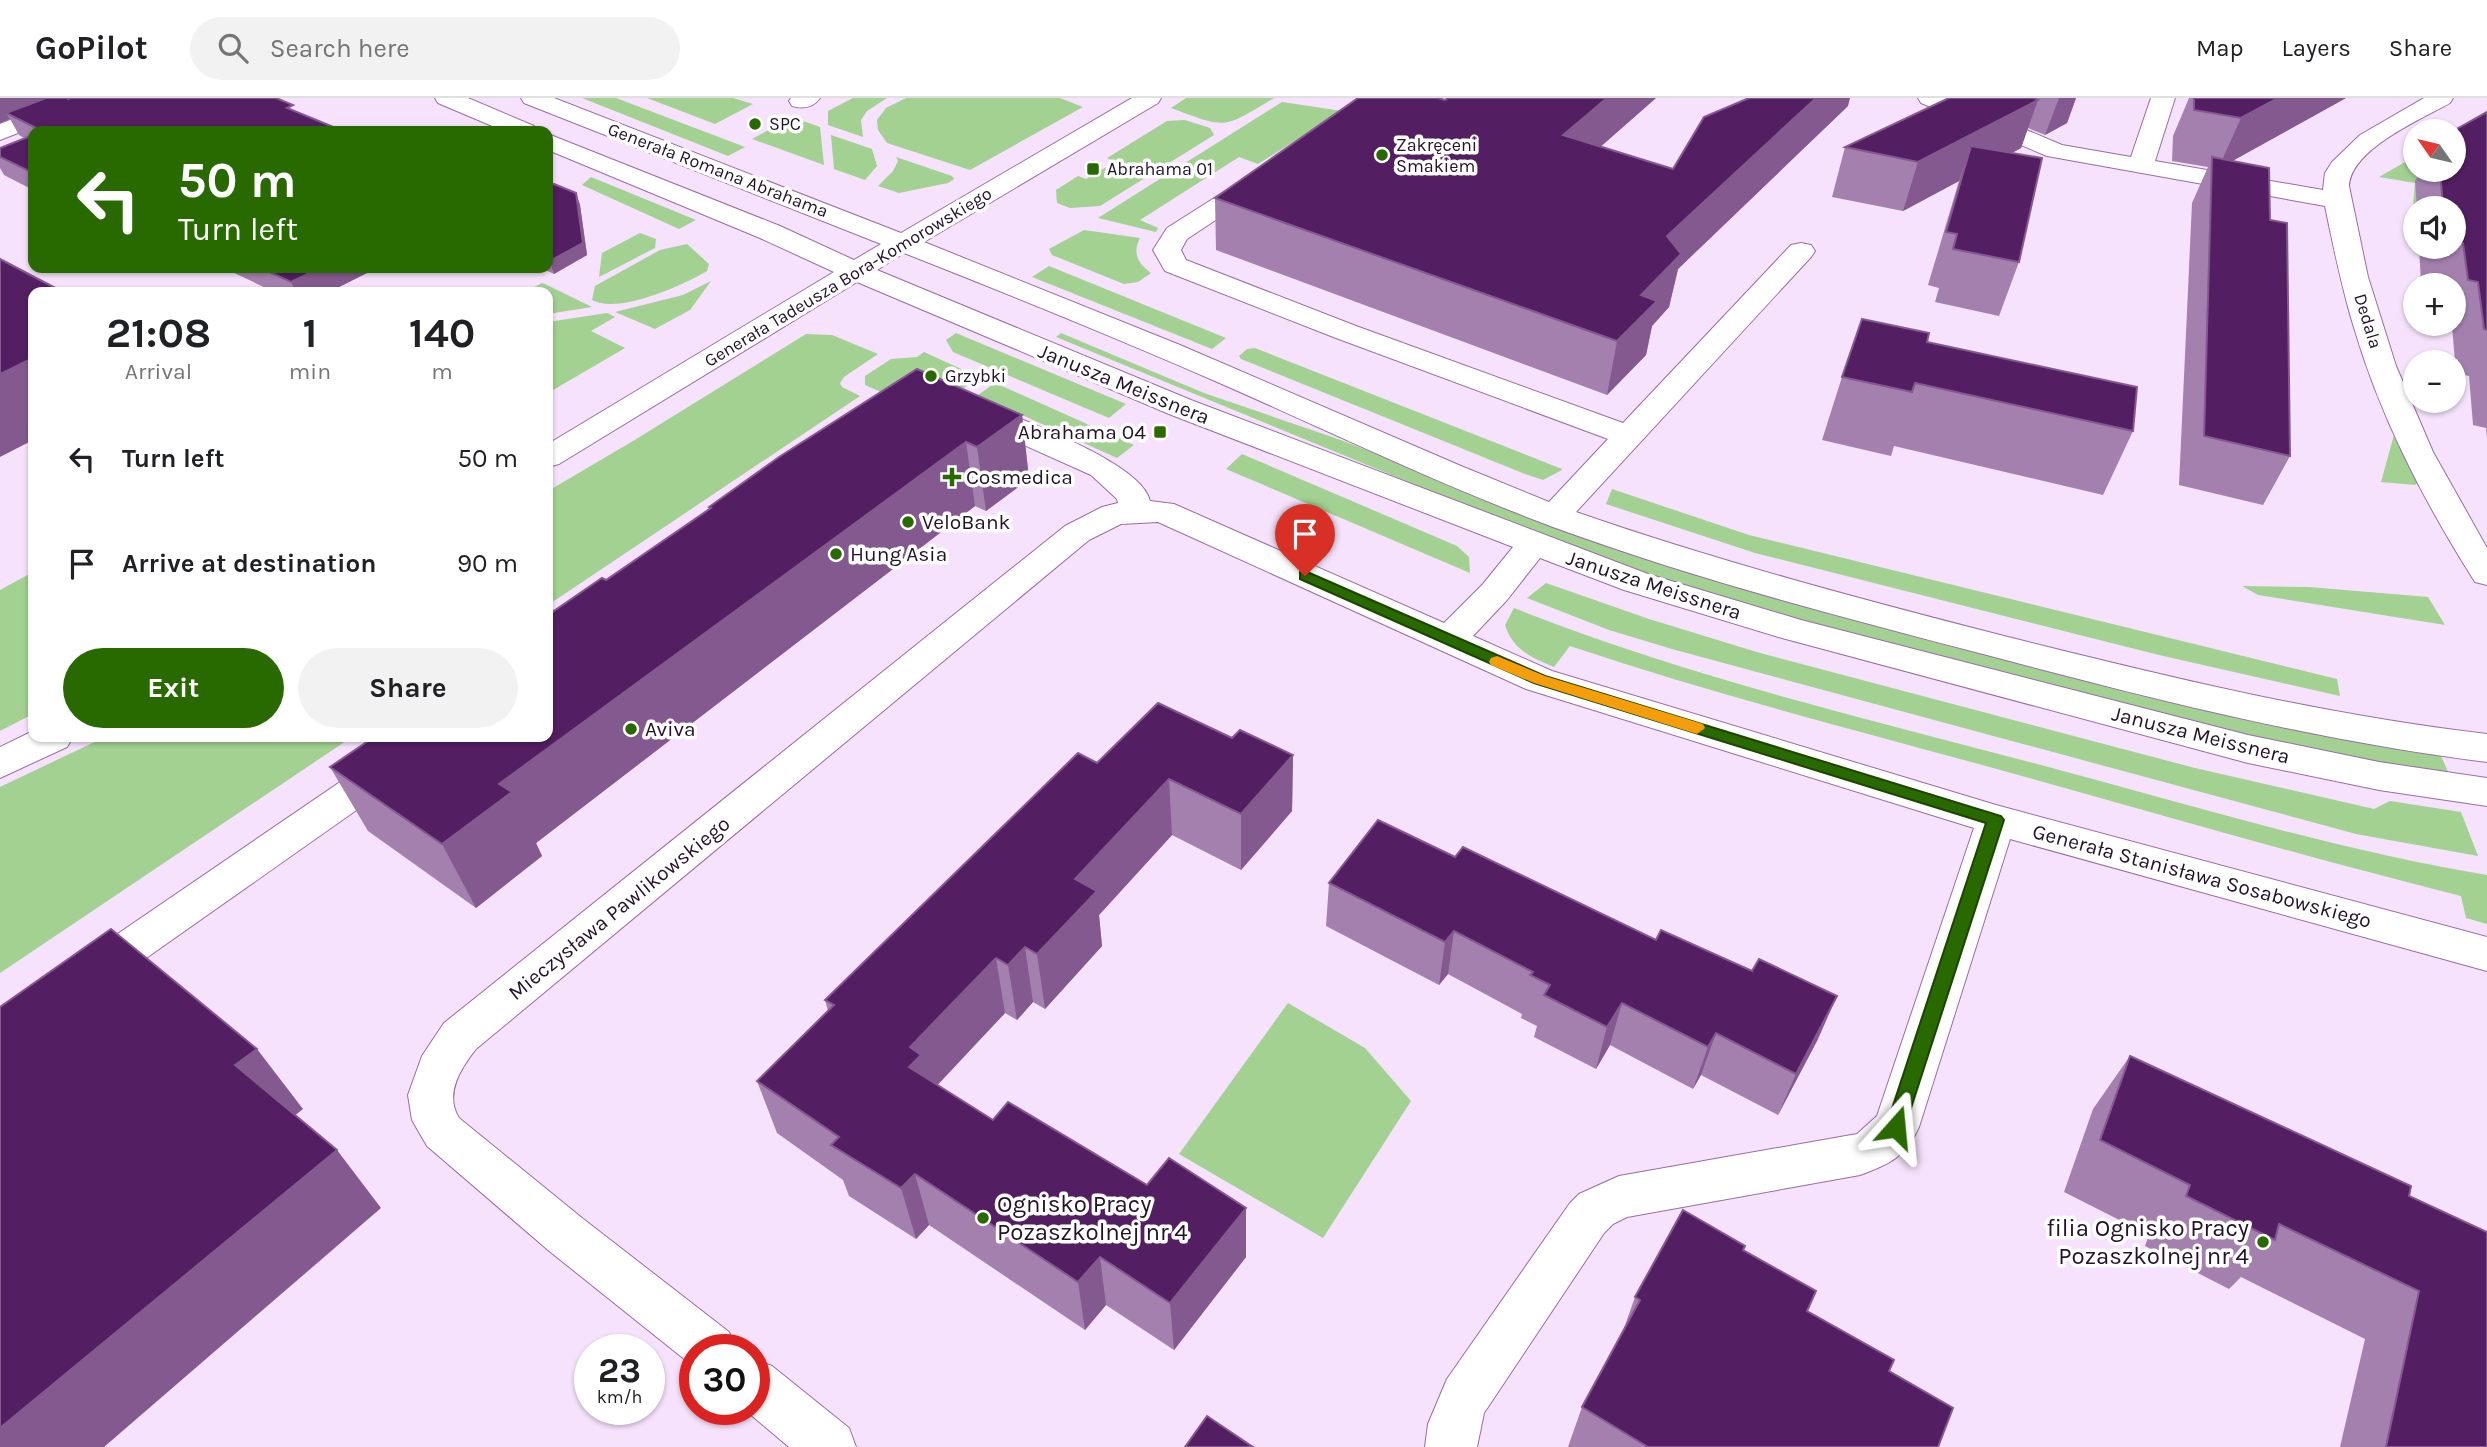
<!DOCTYPE html>
<html lang="en">
<head>
<meta charset="utf-8">
<style>
	:root { --surface:#fff; --page:#f2f2f2; --text:#202124; --muted:#757577; --line:#e0e0e0; --accent:#296a00 }
	body { margin:0; font-family:Karla,sans-serif; background:var(--page); color:var(--text); height:100vh; display:flex; flex-direction:column; font-size:26px; white-space:nowrap }
	* { box-sizing:border-box; margin:0 }
	p { font-size:23px; color:var(--muted) }
	.icon { flex:none; width:38px; height:38px; fill:none; stroke:currentColor; stroke-width:2; stroke-linecap:round; stroke-linejoin:round }
	.map { position:relative; flex:1; overflow:hidden }
	.panel { position:absolute; left:28px; top:189px; width:525px; height:455px; display:flex; flex-direction:column; background:var(--surface); border-radius:14px; box-shadow:0 2px 5px #0004 }
	.panel>* { flex:none }
	.top-card { position:absolute; left:28px; top:28px; width:525px; height:147px; border-radius:14px; box-shadow:0 2px 5px #0004; background:#296a00; color:#fff; overflow:hidden }
	.needle { width:46px; rotate:304deg }
	.fabs { position:absolute; left:2403px; top:21px; display:grid; gap:14px }
	.fabs a { display:grid; place-items:center; width:63px; height:63px; border-radius:50%; background:var(--surface); box-shadow:0 2px 5px #0004; font-size:35px }
	.speed { position:absolute; left:574px; top:1236px; display:flex; gap:14px; font-size:35px; font-weight:700; text-align:center }
	.speed>* { display:grid; place-content:center; width:91px; height:91px; border-radius:50%; background:var(--surface); box-shadow:0 2px 5px #0004; line-height:1 }
	.speed small { font-size:18px; font-weight:400 }
	.speed .limit { border:10px solid #d22; background:#fff; color:#111 }
	.pin { position:absolute; display:grid; place-items:center; width:60px; height:60px; color:#fff; margin:-72px -30px; border-radius:50% 50% 50% 0; rotate:-45deg; box-shadow:0 0 7px #0007 }
	.pin .icon { rotate:45deg }
	.me { position:absolute; width:77px; margin:-38px; rotate:18deg; stroke-linejoin:round; filter:drop-shadow(0 0 5px #0008) }
	.turn { display:flex; align-items:center; gap:24px; height:147px; padding:0 35px; font-size:32px }
	.turn .icon { width:91px; height:91px; stroke-width:2.5 }
	.turn b { display:block; font-size:49px; line-height:60px }
	.eta { display:flex; justify-content:space-evenly; align-items:center; height:119px; text-align:center }
	.eta b { font-size:42px; font-weight:700; line-height:49px }
	.button { display:flex; gap:14px; margin-top:auto; padding:14px 35px }
	.button a { flex:1; height:80px; border-radius:42px; background:var(--accent); color:#fff; font-size:28px; font-weight:700; line-height:80px; text-align:center }
	.button a+a { background:var(--page); color:var(--text) }
	ul { padding:0; list-style:none }
	li { display:flex; align-items:center; gap:21px; height:105px; padding:0 35px }
	li div { flex:1 }
	li b { display:block; font-size:26px }
	li em { font-style:normal }
	header { display:flex; align-items:center; gap:42px; box-sizing:border-box; height:98px; padding:0 35px; background:var(--surface); border-bottom:2px solid var(--line) }
	header strong { font-size:33px }
	nav { display:flex; gap:38px; margin-inline-start:auto; font-size:24px }
	.search { width:490px; height:63px; background:var(--page); display:flex; align-items:center; gap:18px; box-sizing:border-box; padding:0 24px; border-radius:38px; color:var(--muted); font-size:26px }
	.map>svg:first-child { display:block }
	.green { fill:#a2d192 }
	.lines { fill:none; stroke-linecap:round; stroke-linejoin:round }
	.minor-casing { stroke:#986ca7; stroke-width:2 }
	.minor { fill:#fff; fill-rule:evenodd }
	.wall { fill:#a480af }
	.shaded-wall { fill:#845990 }
	.building { fill:#531e62; stroke:#845990; stroke-width:2 }
	.route { fill:#296a00; stroke:#1b4500; stroke-width:2 }
	.slow { fill:#f59e0b }
	.poi-dot { fill:#296a00; stroke:#fff; stroke-width:2.5 }
	.labels { text-anchor:middle; stroke-width:7; stroke-linejoin:round; paint-order:stroke }
	.far-poi-label { font-size:18px; fill:#231229; stroke:#fff; text-anchor:start }
	.far-street-label { font-size:18px; fill:#231229; stroke:#fff }
	.street-label { font-size:21px; fill:#231229; stroke:#fff }
	.poi-label { font-size:21px; fill:#231229; stroke:#fff; text-anchor:start }
	.near-poi-label { font-size:24px; fill:#231229; stroke:#fff; text-anchor:start }
</style>
</head>
<body>
<header>
<strong>GoPilot</strong>
<div class="search"><svg class="icon" aria-label="search" viewBox="0 0 24 24"><circle cx="10" cy="10" r="6"/><path d="M15 15l6 6"/></svg>Search here</div>
<nav><a>Map</a><a>Layers</a><a>Share</a></nav>
</header>
<div class="map">
<svg width="2487" height="1349" viewBox="0 0 2487 1349">
	<rect width="100%" height="100%" fill="#f6e2fc"/>
	<g class="green">
		<polygon points="582,0 616,0 745,49 728,58"/>
		<polygon points="647,0 733,0 753,6 715,26"/>
		<polygon points="853,0 887,0 867,13 861,22 863,39 828,27 828,13"/>
		<polygon points="906,0 1060,0 1083,9 970,72 887,45 878,32 877,22 886,10"/>
		<path d="M 1186,0 L 1274,0 C 1222,31 1228,31 1171,10 Z"/>
		<polygon points="1282,4 1342,13 1258,66 1239,59 1140,122 1158,130 1156,134 1098,120"/>
		<polygon points="792,19 820,29 824,67 752,41"/>
		<polygon points="1185,22 1210,30 1214,37 1100,108 1070,110 1057,105 1056,92 1078,78 1086,81 1115,64 1107,60 1167,23"/>
		<polygon points="831,37 872,51 877,68 865,82 834,71"/>
		<polygon points="896,59 952,78 954,81 948,85 899,95 878,88 893,73 898,63"/>
		<polygon points="2405,64 2415,67 2415,72 2427,72 2454,110 2413,106 2415,85 2379,79"/>
		<polygon points="591,79 696,122 679,131 582,87"/>
		<path d="M 1084,132 L 1140,140 C 1132,156 1138,165 1151,175 L 1138,184 L 1124,186 L 1052,157 L 1049,151 Z"/>
		<polygon points="640,135 656,141 655,150 599,179 602,155"/>
		<path d="M 687,146 L 709,166 L 707,173 C 683,187 618,217 592,202 L 595,188 L 660,152 Z"/>
		<polygon points="1049,168 1226,240 1212,251 1032,179"/>
		<polygon points="711,183 690,212 655,231 615,214 683,197"/>
		<polygon points="542,185 545,186 592,209 548,216 548,194 525,194"/>
		<polygon points="607,215 615,219 591,233 625,250 548,295 548,224"/>
		<polygon points="956,235 1126,306 1109,320 953,254 946,242"/>
		<polygon points="1061,235 1204,295 1338,341 1641,458 1774,499 2380,648 2441,658 2450,678 2298,652 1755,510 1579,454 1056,239"/>
		<polygon points="806,236 832,237 878,256 844,279 840,285 842,289 860,298 548,507 548,393 633,343"/>
		<polygon points="1255,250 1562,371 1562,372 1543,382 1525,376 1241,261 1239,258 1247,251"/>
		<polygon points="924,254 979,279 957,295 899,302 865,287 865,278 891,261 917,259"/>
		<polygon points="995,285 1134,347 1117,360 978,297"/>
		<polygon points="2394,337 2418,384 2415,387 2381,384"/>
		<polygon points="1242,356 1457,448 1469,459 1470,475 1226,371"/>
		<polygon points="1612,391 1749,437 2337,581 2340,598 2159,557 1755,455 1606,406"/>
		<polygon points="33,474 33,616 0,633 0,492"/>
		<polygon points="1546,485 1649,521 1760,555 2195,670 2374,711 2390,703 2461,714 2478,758 2356,736 1672,551 1609,532 1527,500"/>
		<polygon points="2242,488 2309,489 2428,499 2445,527 2258,497"/>
		<path d="M 1514,510 C 1685,578 1864,620 2041,667 C 2189,706 2335,752 2487,777 L 2487,826 L 2466,820 L 2461,798 C 2306,759 2151,714 1997,671 C 1854,632 1710,595 1570,548 L 1554,569 C 1532,560 1513,552 1505,527 Z"/>
		<polygon points="105,639 352,639 0,875 0,689"/>
		<polygon points="1288,905 1365,950 1411,1003 1323,1140 1179,1056"/>
	</g>
	<g class="lines">
		<defs>
			<g id="minor">
				<polygon points="65,0 98,0 95,5 0,42 0,26"/>
				<polygon points="435,0 468,0 534,28 537,33 504,33 438,5"/>
				<path d="M 521,0 L 554,0 L 901,135 L 1132,0 L 1161,0 L 1158,5 L 924,144 L 1180,247 L 1461,368 L 1549,404 L 1608,341 L 1336,240 L 1165,173 L 1153,152 L 1167,130 L 1249,78 L 1258,75 L 1267,78 L 1271,83 L 1267,88 L 1187,141 L 1181,152 L 1186,162 L 1356,228 L 1623,325 L 1791,147 L 1801,145 L 1811,147 L 1815,153 L 1811,159 L 1576,414 C 1717,463 1860,501 2004,538 C 2164,578 2323,617 2487,636 L 2487,664 C 2317,643 2153,601 1987,557 C 1841,519 1695,481 1553,429 C 1438,386 1327,332 1215,283 C 1112,238 1008,196 904,155 L 877,172 L 1191,302 L 1648,476 L 1801,522 L 2248,637 L 2379,664 L 2487,680 L 2487,708 L 2379,692 L 2248,665 L 1782,540 L 1624,492 L 1540,460 L 1507,502 L 1473,538 L 1552,573 L 1996,707 L 2487,839 L 2487,873 L 2010,741 L 1919,1029 C 1905,1059 1890,1066 1860,1077 L 1627,1119 L 1613,1126 L 1604,1135 L 1484,1315 L 1477,1349 L 1425,1349 L 1428,1326 L 1447,1281 L 1570,1105 L 1579,1096 L 1619,1078 L 1857,1036 L 1877,1018 L 1974,730 L 1526,591 L 1158,424 L 1121,426 L 1089,442 L 476,951 C 461,970 444,996 459,1020 L 582,1120 L 729,1234 L 736,1251 L 695,1251 L 693,1268 L 548,1152 L 427,1048 L 412,1022 L 408,997 L 422,958 L 444,925 L 1065,428 L 1102,409 L 1118,405 L 1117,401 L 1091,377 L 966,321 L 962,314 L 966,307 L 977,305 L 988,307 C 1023,323 1142,365 1150,403 L 1174,406 L 1444,525 L 1483,486 L 1513,449 L 1169,316 L 857,184 L 559,366 L 548,369 L 548,346 L 834,174 L 760,140 L 548,52 L 548,36 L 780,128 L 854,162 L 881,146 L 524,5 Z"/>
				<path d="M 791,0 L 820,0 C 813,10 803,11 792,8 L 789,3 Z"/>
				<path d="M 1918,0 L 1951,0 L 2062,47 L 2131,59 L 2151,0 L 2175,0 L 2155,63 L 2323,92 L 2325,75 L 2332,64 L 2360,37 L 2424,0 L 2453,0 L 2450,5 C 2420,22 2351,51 2349,88 L 2368,179 L 2396,268 L 2433,354 L 2487,450 L 2487,487 L 2475,484 C 2423,402 2379,317 2352,223 C 2341,186 2333,147 2325,108 L 2047,58 L 1921,5 Z"/>
				<polygon points="33,633 33,639 73,639 67,649 0,680 0,649"/>
				<polygon points="406,639 452,639 446,649 105,889 90,894 75,889 69,877 75,865"/>
				<polygon points="754,1261 772,1268 849,1330 856,1349 789,1349 744,1311 754,1311"/>
			</g>
		</defs>
		<use href="#minor" class="minor-casing"/>
		<use href="#minor" class="minor"/>
	</g>
	<g class="wall">
		<polygon points="0,0 68,1 295,13 343,33 33,33 33,92 4,77 0,70 0,50 24,40 19,37 10,21 0,25"/>
		<polygon points="1656,0 1601,48 1673,71 1848,8 1678,171 1669,209 1652,228 1646,257 1607,297 1216,152 1215,100 1445,2"/>
		<polygon points="1949,0 2076,0 2067,25 2045,37 2028,30 2021,50 2012,55 2019,164 1999,218 1935,204 1939,190 1928,187 1959,83 1903,113 1832,99 1845,49"/>
		<polygon points="2189,0 2346,0 2232,63 2270,122 2290,358 2263,407 2179,387 2192,105 2208,69 2172,63 2173,38"/>
		<polygon points="2487,14 2487,340 2486,330 2473,327 2469,278 2456,275 2452,228 2442,226 2454,226 2454,187 2432,187 2421,185 2419,149 2454,149 2454,110 2417,110 2415,83 2422,72 2454,72"/>
		<polygon points="548,90 576,95 580,107 587,157 554,176 541,170 548,170"/>
		<polygon points="224,170 377,170 329,194 274,194"/>
		<polygon points="1927,244 2133,333 2103,397 1894,348 1891,358 1822,342 1842,279"/>
		<polygon points="1022,317 1029,381 986,413 975,408 536,745 542,758 476,810 368,733 330,669 710,411 709,409"/>
		<polygon points="1232,640 1293,657 1292,713 1241,772 1172,737 1099,817 1102,848 1045,911 1033,904 1017,922 1005,915 937,987 993,1022 1246,1159 1174,1252 1106,1207 1085,1232 929,1127 916,1141 849,1098 843,1082 777,1035 757,983 828,913 825,902 1097,665"/>
		<polygon points="1329,785 1818,941 1778,1017 1701,977 1693,991 1610,947 1596,971 1534,939 1537,928 1521,920 1522,916 1448,876 1439,887 1326,828"/>
		<polygon points="2130,958 2409,1098 2487,1349 2340,1349 2365,1241 2241,1179 2229,1191 2145,1148 2149,1137 2064,1094 2093,1011"/>
		<polygon points="1743,1153 1807,1213 1889,1273 1938,1349 1568,1349 1582,1309 1622,1236 1635,1199"/>
	</g>
	<g class="shaded-wall">
		<polygon points="0,0 58,0 6,15 10,21 0,25"/>
		<polygon points="1607,0 1656,0 1556,88 1563,37"/>
		<polygon points="1816,0 1850,0 1848,8 1678,171 1669,209 1652,228 1646,257 1607,297 1617,243 1641,197 1667,138"/>
		<polygon points="2059,0 2076,0 2067,25 2045,37"/>
		<polygon points="2278,0 2346,0 2218,71 2241,20"/>
		<polygon points="2038,2 2021,50 1961,82 1971,48 1959,83 1903,113 1918,64"/>
		<polygon points="576,95 580,107 587,157 554,176 550,163"/>
		<polygon points="320,170 377,170 329,194 296,194 291,184"/>
		<polygon points="33,260 33,342 0,359 0,276"/>
		<polygon points="1022,317 1029,381 986,413 977,349"/>
		<polygon points="966,344 975,408 536,745 542,758 476,810 442,746 499,686"/>
		<polygon points="1293,657 1292,713 1241,772 1241,716"/>
		<polygon points="1169,681 1172,737 1099,817 1102,848 1045,911 1037,856 1075,781"/>
		<polygon points="1454,833 1448,876 1439,887 1445,844"/>
		<polygon points="1025,849 1033,904 1017,922 1008,867"/>
		<polygon points="996,860 1005,915 931,994 909,969 910,949"/>
		<polygon points="1837,898 1818,941 1778,1017 1796,976"/>
		<polygon points="1622,905 1610,947 1596,971 1607,929"/>
		<polygon points="1716,935 1701,977 1693,991 1708,949"/>
		<polygon points="257,951 303,1011 283,1027 235,967"/>
		<polygon points="337,1052 381,1110 104,1349 0,1349 0,1330"/>
		<polygon points="915,1076 929,1127 916,1141 901,1090"/>
		<polygon points="1246,1110 1246,1159 1174,1252 1170,1205"/>
		<polygon points="1100,1159 1106,1207 1085,1232 1078,1184"/>
	</g>
	<g class="building">
		<polygon points="46,0 67,0 68,1 71,0 276,0 293,7 287,10 343,33 42,33 6,15"/>
		<polygon points="1358,0 1438,0 1445,2 1448,0 1607,0 1563,37 1673,71 1704,19 1749,0 1816,0 1667,138 1681,156 1641,197 1657,203 1617,243 1215,100"/>
		<polygon points="1949,0 2034,0 2038,2 1918,64 1845,49"/>
		<polygon points="2194,0 2278,0 2241,20 2194,12"/>
		<polygon points="2487,14 2487,232 2484,231 2478,184 2468,182 2463,145 2454,143 2454,110 2443,110 2440,72 2454,72 2453,33"/>
		<polygon points="33,37 33,75 0,59 0,50"/>
		<polygon points="1971,48 2042,60 2019,164 1953,151 1957,136 1946,134"/>
		<polygon points="2212,59 2269,70 2270,122 2287,125 2290,358 2204,338"/>
		<polygon points="554,86 576,95 583,145 550,163 548,162 548,90"/>
		<polygon points="0,161 63,194 33,194 33,260 0,276"/>
		<polygon points="261,170 320,170 291,184"/>
		<polygon points="1862,221 1929,235 1927,244 2137,289 2133,333 1915,285 1912,294 1842,279"/>
		<polygon points="917,271 1022,317 977,349 966,344 499,686 512,694 442,746 330,669 374,639 548,639 548,517 602,480 606,482 711,410 709,409 779,359"/>
		<polygon points="1158,605 1232,640 1240,632 1293,657 1241,716 1169,681 1075,781 1097,793 1037,856 1025,849 1008,867 996,860 910,949 921,957 909,969 993,1022 1008,1004 1147,1087 1169,1060 1246,1110 1170,1205 1100,1159 1078,1184 915,1076 901,1090 831,1047 839,1039 757,983 834,907 825,902 1078,655 1097,665"/>
		<polygon points="1378,722 1455,759 1463,749 1656,842 1661,832 1752,873 1759,861 1837,898 1796,976 1716,935 1708,949 1622,905 1607,929 1544,897 1550,887 1530,877 1533,874 1454,833 1445,844 1329,785"/>
		<polygon points="111,831 257,951 235,967 337,1052 0,1330 0,909"/>
		<polygon points="2130,958 2411,1088 2409,1098 2487,1134 2487,1349 2386,1349 2419,1193 2279,1126 2275,1142 2186,1098 2190,1087 2100,1042"/>
		<polygon points="1683,1112 1745,1148 1743,1152 1816,1193 1807,1213 1894,1262 1889,1273 1953,1310 1938,1349 1648,1349 1582,1309 1640,1202 1635,1199"/>
		<polygon points="1207,1318 1253,1349 1185,1349"/>
	</g>
	<polygon class="route" points="1305,473 1545,578 2001,718 2004,722 1903,1035 1896,1037 1889,1035 1886,1029 1986,725 1534,585 1300,481 1300,474"/>
	<polygon class="slow" points="1497,558 1545,578 1703,626 1705,630 1697,636 1534,585 1491,567 1489,564 1491,560"/>
	<g class="poi-dot">
		<circle cx="755" cy="26" r="7"/>
		<circle cx="1382" cy="57" r="7"/>
		<rect x="1086" y="64" width="14" height="14" rx="3.5"/>
		<circle cx="931" cy="278" r="7"/>
		<rect x="1153" y="327" width="14" height="14" rx="3.5"/>
		<path d="M948.5 368.5h7v7h7v7h-7v7h-7v-7h-7v-7h7z"/>
		<circle cx="908" cy="424" r="7"/>
		<circle cx="836" cy="456" r="7"/>
		<circle cx="631" cy="631" r="7"/>
		<circle cx="983" cy="1120" r="7"/>
		<circle cx="2263" cy="1144" r="7"/>
	</g>
	<g class="labels">
		<g class="far-poi-label">
			<text x="769" y="32">SPC</text>
			<text x="1396" y="53">Zakręceni<tspan x="1396" dy="21">Smakiem</tspan></text>
			<text x="1107" y="77">Abrahama 01</text>
			<text x="945" y="284">Grzybki</text>
		</g>
		<g class="far-street-label">
			<text transform="translate(718 72) rotate(21)" y="6">Generała Romana Abrahama</text>
			<text transform="translate(848 179) rotate(-31)" y="6">Generała Tadeusza Bora-Komorowskiego</text>
			<text transform="translate(2368 223) rotate(73)" y="6">Dedala</text>
		</g>
		<g class="street-label">
			<text transform="translate(1124 286) rotate(22)" y="7">Janusza Meissnera</text>
			<text transform="translate(1654 487) rotate(18)" y="7">Janusza Meissnera</text>
			<text transform="translate(2201 637) rotate(14)" y="7">Janusza Meissnera</text>
			<text transform="translate(2202 778) rotate(15)" y="7">Generała Stanisława Sosabowskiego</text>
			<text transform="translate(619 810) rotate(-39)" y="7">Mieczysława Pawlikowskiego</text>
		</g>
		<g class="poi-label">
			<text x="1146" y="341" text-anchor="end">Abrahama 04</text>
			<text x="966" y="386">Cosmedica</text>
			<text x="922" y="431">VeloBank</text>
			<text x="850" y="463">Hung Asia</text>
			<text x="645" y="638">Aviva</text>
		</g>
		<g class="near-poi-label">
			<text x="997" y="1114">Ognisko Pracy<tspan x="997" dy="28">Pozaszkolnej nr 4</tspan></text>
			<text x="2249" y="1138" text-anchor="end">filia Ognisko Pracy<tspan x="2249" dy="28">Pozaszkolnej nr 4</tspan></text>
		</g>
	</g>
</svg>
<div class="fabs">
<a><svg class="needle" viewBox="-14 -14 28 28"><path d="M0-13l5 13h-10z" fill="#e53935"/><path d="M0 13l5-13h-10z" fill="#757577"/></svg></a>
<a><svg class="icon" aria-label="sound" viewBox="0 0 24 24"><path d="M4 9h4l5-4v14l-5-4H4zM17 9q2 3 0 6"/></svg></a>
<a>+</a>
<a>−</a>
</div>
<div class="speed"><div>23<small>km/h</small></div><div class="limit">30</div></div>
<div class="pin" style="left:1305px;top:478px;background:#d93025"><svg class="icon" aria-label="arrive" viewBox="0 0 24 24"><path d="M6 21V4h12l-3 4 3 4H6"/></svg></div>
<svg class="me" style="left:1896px;top:1029px" viewBox="-20 -20 40 40"><path d="M0-17L14 15 0 8-14 15z" fill="#296a00" stroke="#fff" stroke-width="4"/></svg>
<div class="top-card">
<div class="turn"><svg class="icon" aria-label="left" viewBox="0 0 24 24"><path d="M17 20v-9H6M10 6l-5 5 5 5"/></svg><div><b>50 m</b>Turn left</div></div>
</div>
<section class="panel">
<div class="eta">
<div><b>21:08</b><p>Arrival</p></div>
<div><b>1</b><p>min</p></div>
<div><b>140</b><p>m</p></div>
</div>
<ul>
<li><svg class="icon" aria-label="left" viewBox="0 0 24 24"><path d="M17 20v-9H6M10 6l-5 5 5 5"/></svg><div><b>Turn left</b></div><em>50 m</em></li>
<li><svg class="icon" aria-label="arrive" viewBox="0 0 24 24"><path d="M6 21V4h12l-3 4 3 4H6"/></svg><div><b>Arrive at destination</b></div><em>90 m</em></li>
</ul>
<div class="button"><a>Exit</a><a>Share</a></div>
</section>
</div>
</body>
</html>
